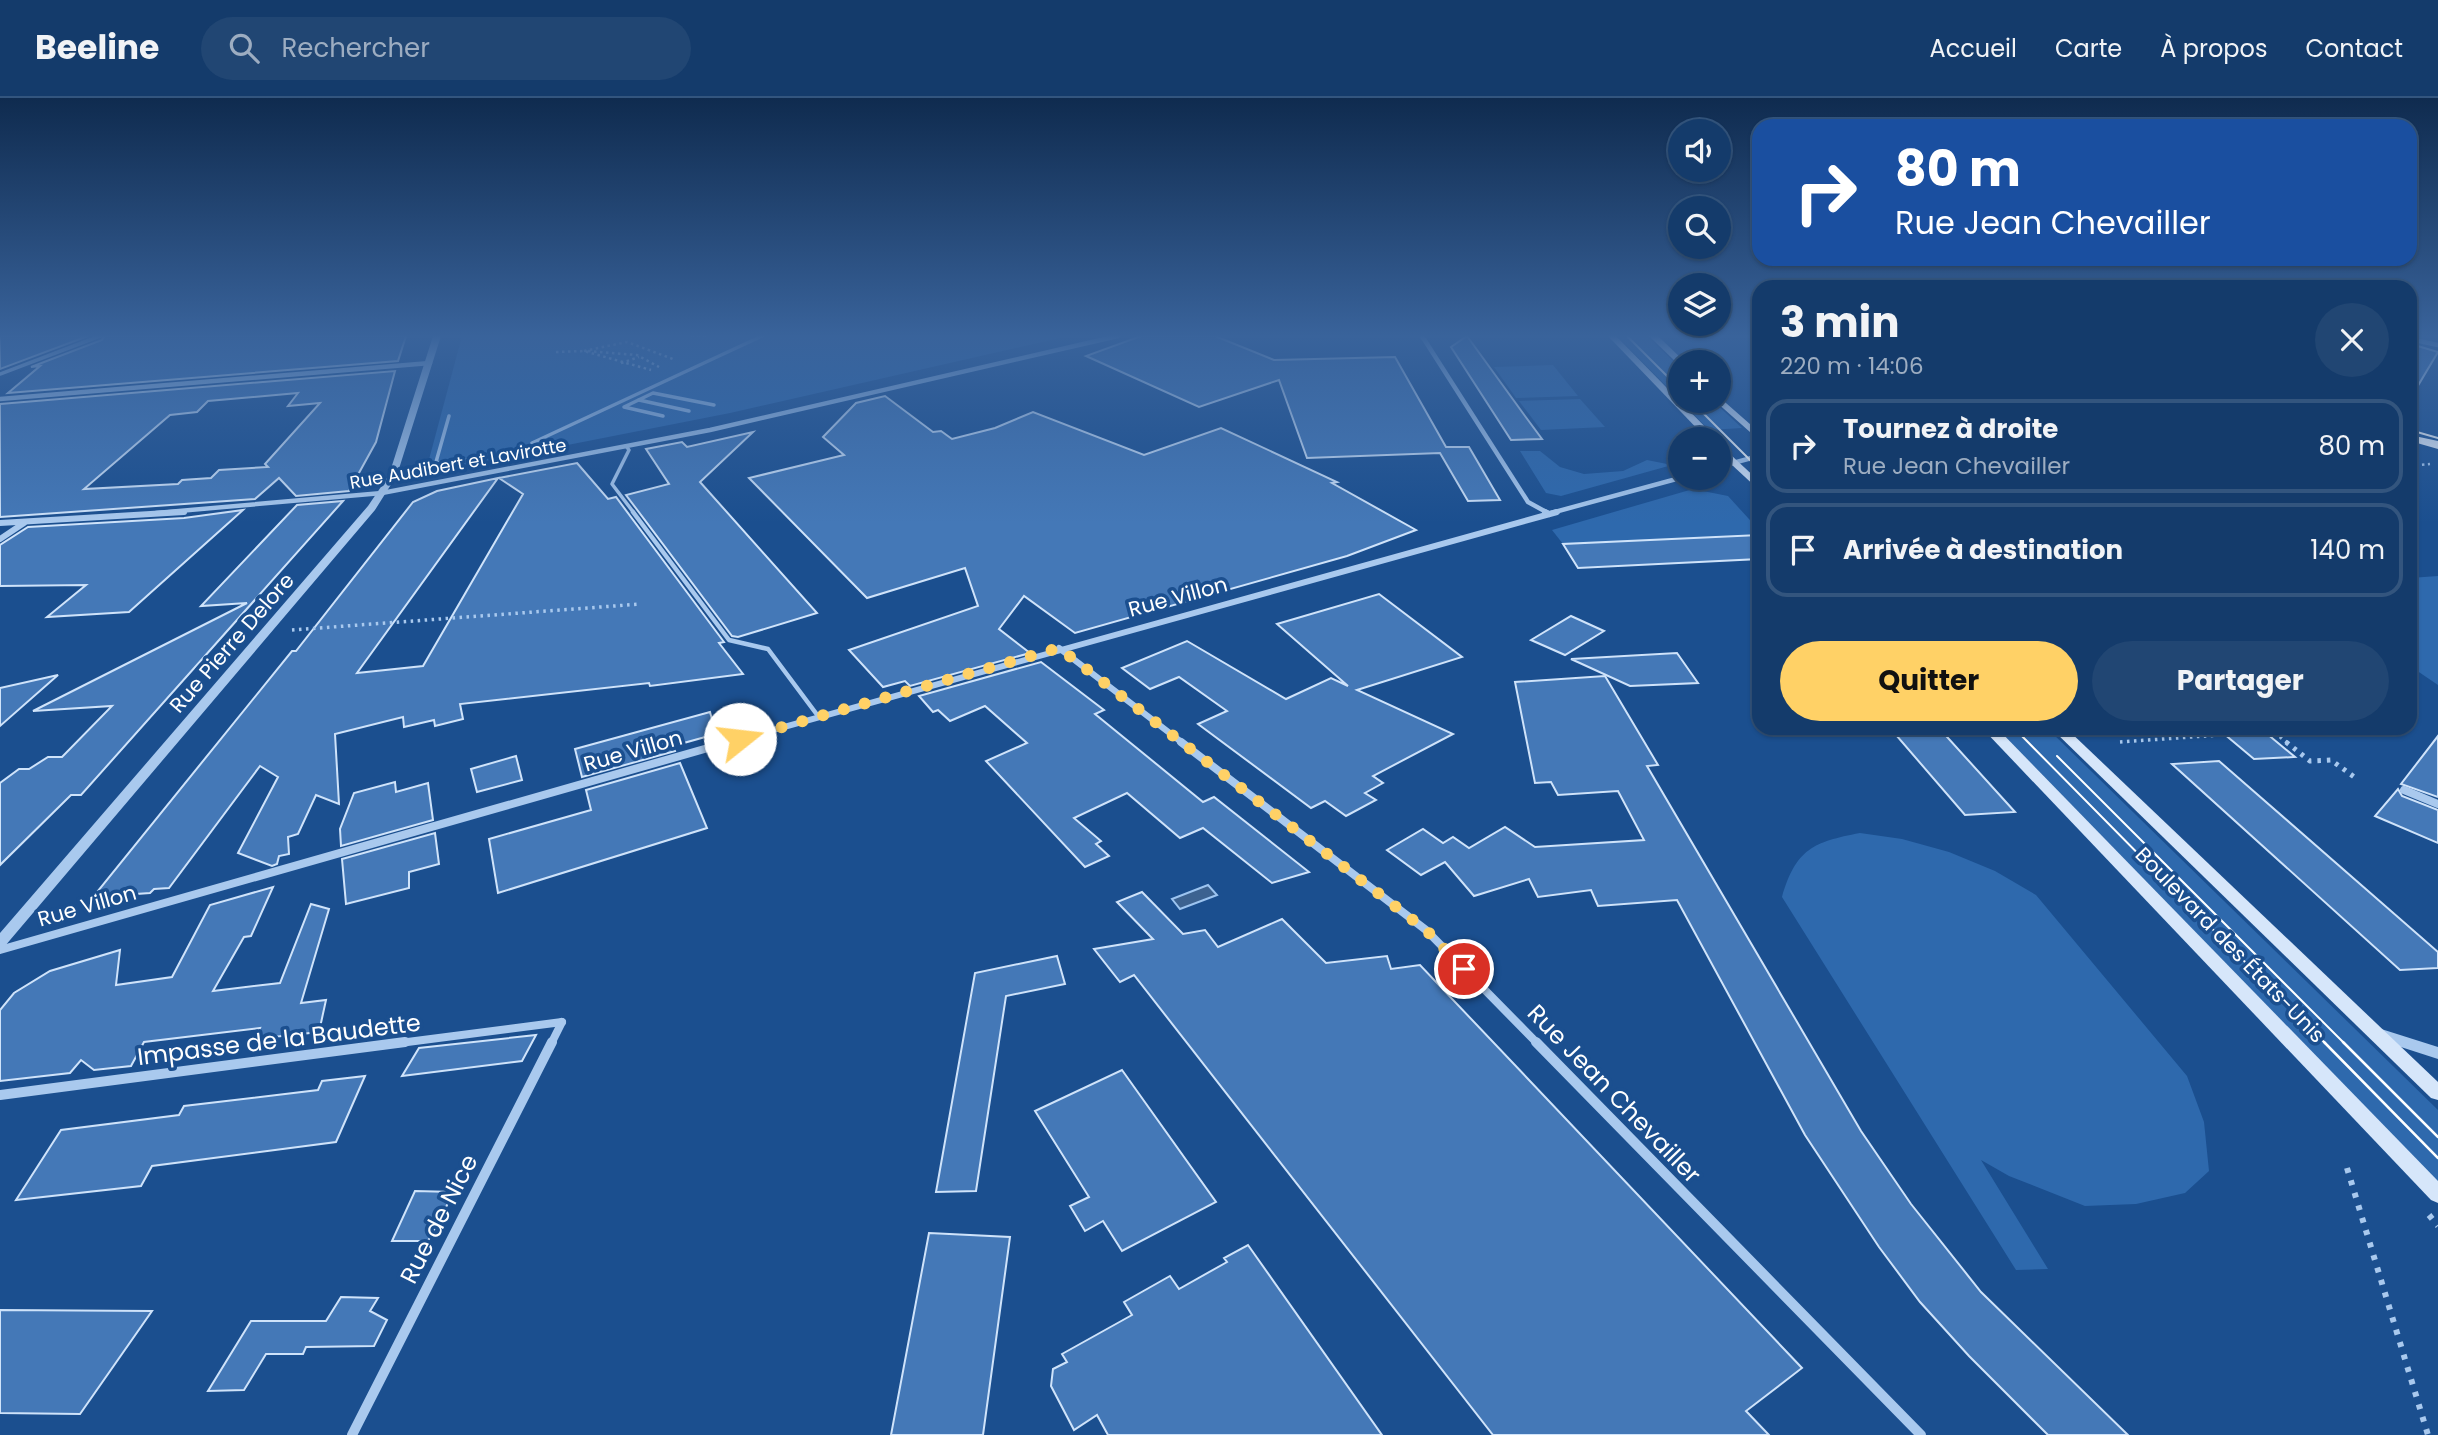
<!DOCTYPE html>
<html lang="fr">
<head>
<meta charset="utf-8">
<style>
	:root { --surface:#143b6b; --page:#214673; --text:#f1f3f6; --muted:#9dadc1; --line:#33557e; --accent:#ffd166 }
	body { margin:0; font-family:Poppins,sans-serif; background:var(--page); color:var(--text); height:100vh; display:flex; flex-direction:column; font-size:26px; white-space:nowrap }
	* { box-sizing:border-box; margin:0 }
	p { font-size:23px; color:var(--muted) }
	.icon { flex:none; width:38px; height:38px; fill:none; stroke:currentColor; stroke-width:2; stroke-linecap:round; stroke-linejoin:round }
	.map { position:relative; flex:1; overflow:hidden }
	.drawer { position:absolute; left:1752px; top:182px; width:665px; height:455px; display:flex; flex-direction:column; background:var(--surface); border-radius:21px; box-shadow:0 2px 5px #0004,0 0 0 2px var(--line) }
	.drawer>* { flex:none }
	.top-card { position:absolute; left:1752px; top:21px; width:665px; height:147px; border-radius:21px; box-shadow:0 2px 5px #0004,0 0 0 2px var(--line); background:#1a4fa0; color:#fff; overflow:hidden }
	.fabs { position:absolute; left:1668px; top:21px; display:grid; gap:14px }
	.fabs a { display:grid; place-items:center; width:63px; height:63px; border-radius:50%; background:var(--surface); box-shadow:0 2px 5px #0004,0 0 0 2px var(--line); font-size:35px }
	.pin { position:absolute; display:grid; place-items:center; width:60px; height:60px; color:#fff; margin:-30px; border:4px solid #fff; border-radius:50%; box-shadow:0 2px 7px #0007 }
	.me { position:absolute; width:77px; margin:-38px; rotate:74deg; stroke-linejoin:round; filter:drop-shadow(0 0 5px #0008) }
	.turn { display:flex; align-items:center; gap:24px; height:147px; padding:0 28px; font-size:32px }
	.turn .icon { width:91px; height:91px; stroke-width:2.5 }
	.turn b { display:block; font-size:49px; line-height:60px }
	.round { display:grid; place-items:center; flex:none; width:74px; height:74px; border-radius:37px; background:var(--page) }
	.head { display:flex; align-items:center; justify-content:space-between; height:119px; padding:0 28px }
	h1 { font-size:42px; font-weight:700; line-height:52px }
	.action { display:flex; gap:14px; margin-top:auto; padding:14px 28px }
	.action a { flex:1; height:80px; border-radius:42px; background:var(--accent); color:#111; font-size:28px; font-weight:700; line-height:80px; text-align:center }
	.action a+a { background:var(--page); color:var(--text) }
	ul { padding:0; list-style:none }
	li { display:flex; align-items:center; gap:21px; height:94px; margin:0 14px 10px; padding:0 14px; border:4px solid var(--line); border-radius:21px }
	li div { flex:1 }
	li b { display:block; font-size:26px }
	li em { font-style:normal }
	header { display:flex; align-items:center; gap:42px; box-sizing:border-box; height:98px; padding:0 35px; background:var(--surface); border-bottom:2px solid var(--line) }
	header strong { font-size:33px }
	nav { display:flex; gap:38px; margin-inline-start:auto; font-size:24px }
	.search { width:490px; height:63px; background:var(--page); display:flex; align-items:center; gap:18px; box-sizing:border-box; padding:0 24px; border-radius:38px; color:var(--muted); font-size:26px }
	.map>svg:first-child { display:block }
	.green { fill:#2e69ad }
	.water { fill:#3c6290; stroke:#9cc4f0; stroke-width:2 }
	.building { fill:#4478b7; stroke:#cfe3fa; stroke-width:2; fill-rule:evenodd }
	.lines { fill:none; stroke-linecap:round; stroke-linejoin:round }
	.path-far3 { stroke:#a9c9ee; stroke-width:2.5; stroke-dasharray:2.5 3.5; stroke-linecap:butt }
	.path-far2 { stroke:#a9c9ee; stroke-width:3.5; stroke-dasharray:2.5 4.5; stroke-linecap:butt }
	.path-far1 { stroke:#a9c9ee; stroke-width:5; stroke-dasharray:3.5 6; stroke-linecap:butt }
	.path { stroke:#a9c9ee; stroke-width:6; stroke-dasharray:5 8; stroke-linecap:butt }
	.service-far1 { stroke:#a9c9ee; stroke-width:3.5 }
	.service { stroke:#a9c9ee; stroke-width:4.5 }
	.minor-far3 { stroke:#a9c9ee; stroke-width:4.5 }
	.minor-far2 { stroke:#a9c9ee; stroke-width:6 }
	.minor-far1 { stroke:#a9c9ee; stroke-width:8 }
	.minor { stroke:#a9c9ee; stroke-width:10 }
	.tertiary { fill:#a9c9ee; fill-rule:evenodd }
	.secondary { fill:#d6e6fa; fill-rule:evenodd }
	.primary { fill:#f0f6ff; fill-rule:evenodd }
	.tram-far1 { stroke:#fff; stroke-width:2 }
	.tram { stroke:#fff; stroke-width:2.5 }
	.route { stroke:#ffd166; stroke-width:12; stroke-dasharray:0 21.6 }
	.labels { text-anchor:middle; stroke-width:7; stroke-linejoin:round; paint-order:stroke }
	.far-street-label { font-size:18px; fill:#fff; stroke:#1b4f8f }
	.street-label { font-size:21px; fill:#fff; stroke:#1b4f8f }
	.near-street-label { font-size:24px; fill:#fff; stroke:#1b4f8f }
</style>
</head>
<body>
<header>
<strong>Beeline</strong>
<div class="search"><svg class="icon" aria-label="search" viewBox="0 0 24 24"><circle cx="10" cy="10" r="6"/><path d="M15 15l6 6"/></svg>Rechercher</div>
<nav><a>Accueil</a><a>Carte</a><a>À propos</a><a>Contact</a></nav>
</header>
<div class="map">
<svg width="2438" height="1337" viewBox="0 0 2438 1337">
	<rect width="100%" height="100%" fill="#1b4f8f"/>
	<g class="green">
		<polygon points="462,238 1069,238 730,315 440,372 427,369"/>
		<polygon points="1617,238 1647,238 1680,270 1680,302"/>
		<polygon points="1553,267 1578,298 1516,300 1494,269"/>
		<polygon points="1580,301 1605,329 1541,332 1519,303"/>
		<polygon points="1681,303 1713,303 1742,330 1709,332"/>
		<polygon points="1520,353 1540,353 1560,369 1584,376 1623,373 1647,362 1672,367 1561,398 1546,395"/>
		<polygon points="1693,391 1728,398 1759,432 1759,437 1563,446 1552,432"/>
		<polygon points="2438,478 2438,587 2410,568 2410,480"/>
		<polygon points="1997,630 2047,630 2438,1012 2438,1084"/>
		<path d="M 1860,735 L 1902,741 L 1949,754 L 1995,773 L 2036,797 L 2187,978 L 2204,1024 L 2209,1073 L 2185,1095 L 2136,1106 L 2085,1108 L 2009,1078 L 1981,1062 L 2048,1171 L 2016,1172 L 1782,799 C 1796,751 1813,744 1860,735 Z"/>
	</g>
	<polygon class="water" points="1208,787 1217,797 1180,811 1172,801"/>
	<g class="building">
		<polygon points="0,238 88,238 0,271"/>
		<polygon points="104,238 406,238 398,263 8,295 40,268 31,269 102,242"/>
		<polygon points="1141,238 1215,238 1274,262 1395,259 1446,349 1469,349 1500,402 1468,403 1440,355 1307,360 1279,282 1199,309 1086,258"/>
		<polygon points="1467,238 1525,318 1542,341 1511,342 1451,249"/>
		<polygon points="2411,246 2438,254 2410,301 2410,249"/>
		<path d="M 395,273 L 376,344 L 349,393 L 296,398 L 279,380 L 255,401 L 0,419 L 0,306 ZM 298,295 L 288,308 L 320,305 L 265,366 L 268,369 L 219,372 L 211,380 L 182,382 L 178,386 L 84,391 L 170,317 L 197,314 L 208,303 Z"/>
		<polygon points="885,298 933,334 941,333 952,341 995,330 1033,314 1144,357 1221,330 1337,384 1332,385 1416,432 1347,458 1075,535 1024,498 999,531 1030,555 910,588 905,583 883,589 849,552 978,508 965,470 867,500 749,380 844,357 823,339 856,305"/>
		<polygon points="753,334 700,384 817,515 738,539 732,538 626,397 669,386 646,351 682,344 687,349"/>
		<polygon points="577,365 608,401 616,399 724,544 719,545 743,576 650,588 649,585 460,606 463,621 435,628 434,622 404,629 403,619 335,636 339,706 316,697 298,736 288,739 289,756 279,758 277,766 272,768 238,755 278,679 260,668 169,790 154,791 150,795 93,799 292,553 296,553 413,404 437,393 498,380 357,575 423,568 523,396 499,380"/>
		<polygon points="343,403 81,697 71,697 0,767 0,685 19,671 29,671 48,659 62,659 112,608 33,613 247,505 201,508 297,407"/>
		<polygon points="243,412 129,514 47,519 86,487 0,488 0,447 28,429 184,420"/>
		<polygon points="1759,437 1759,461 1578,470 1563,446"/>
		<polygon points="1379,496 1462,559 1357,592 1453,636 1373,678 1383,685 1365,695 1376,702 1346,718 1325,703 1311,710 1198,626 1227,613 1179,579 1150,591 1122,570 1187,543 1286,601 1331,580 1348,588 1277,526"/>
		<polygon points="1571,518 1604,533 1565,557 1531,542"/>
		<polygon points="1677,555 1698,585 1630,588 1571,561"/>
		<polygon points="1041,564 1104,612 1095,616 1203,704 1214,699 1309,774 1272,785 1203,730 1180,740 1127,695 1074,720 1101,743 1096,746 1109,758 1085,769 986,663 1027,645 985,608 950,623 938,612 933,614 919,598"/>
		<polygon points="58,577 0,628 0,590"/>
		<polygon points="1605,578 1658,667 1647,668 1861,1033 1911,1106 1981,1194 2128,1337 2048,1337 1969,1258 1920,1204 1879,1149 1805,1037 1677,802 1598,808 1591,792 1538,799 1529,781 1474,798 1445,764 1421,777 1387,752 1423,731 1443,745 1453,739 1469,750 1505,729 1535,749 1644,742 1618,693 1558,697 1551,684 1535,685 1515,584"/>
		<polygon points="710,614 716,636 673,648 675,653 582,679 575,651"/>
		<polygon points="1890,630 1939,630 2015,714 1965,717"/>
		<polygon points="2217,630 2260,630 2295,659 2254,661"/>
		<polygon points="2438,638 2438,699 2401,686"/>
		<polygon points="516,658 522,682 477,694 471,671"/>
		<polygon points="2219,663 2438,854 2438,870 2400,872 2172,666"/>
		<polygon points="680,665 707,730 498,795 489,741 591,712 586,692"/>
		<polygon points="395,684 396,694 428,685 433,722 341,748 340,731 354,695"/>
		<polygon points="2398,691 2402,698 2438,712 2438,745 2375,718"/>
		<polygon points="435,735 439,766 409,774 409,790 346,806 342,761"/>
		<polygon points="273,789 251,838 244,839 213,893 280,885 311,806 329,811 301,905 326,902 319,934 255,941 260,930 144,944 131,968 94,972 81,962 70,975 0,983 0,912 14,895 50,873 120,852 116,887 172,879 210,807"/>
		<polygon points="1142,794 1183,836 1205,832 1218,849 1282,821 1326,865 1387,858 1391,871 1420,867 1802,1270 1746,1313 1769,1337 1493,1337 1134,877 1120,884 1094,851 1153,841 1117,804"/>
		<polygon points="1057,858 1065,886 1006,898 976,1093 936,1094 975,875"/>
		<polygon points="536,937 522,963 402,978 419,950"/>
		<polygon points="1122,972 1216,1104 1122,1153 1103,1123 1085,1133 1070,1108 1089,1099 1035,1013"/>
		<polygon points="365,978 336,1044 152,1068 141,1088 16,1102 61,1032 179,1017 184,1008 318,992 322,983"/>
		<polygon points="415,1093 454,1094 428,1143 392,1143"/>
		<polygon points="929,1135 1010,1139 983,1337 891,1337"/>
		<polygon points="1248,1147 1382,1337 1108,1337 1097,1317 1074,1332 1051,1288 1053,1271 1067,1264 1062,1256 1132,1217 1124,1204 1170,1178 1179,1191 1227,1164 1224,1160"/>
		<polygon points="341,1199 378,1200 370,1213 387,1222 374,1248 306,1249 303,1256 266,1256 244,1292 208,1293 251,1223 326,1223"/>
		<polygon points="0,1212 152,1213 80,1316 0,1315"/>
	</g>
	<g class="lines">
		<g class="path-far3">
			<polyline points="691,238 709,238"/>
			<polyline points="584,253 627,244 673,261"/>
			<polyline points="588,253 637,257 659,269"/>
			<polyline points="556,254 584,253 651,272"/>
			<polyline points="621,265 639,259"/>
			<polyline points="2410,368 2430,366"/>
		</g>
		<g class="path-far2">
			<polyline points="292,532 641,506"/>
			<polyline points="2269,630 2289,646"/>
			<polyline points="2120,644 2220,637 2212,630"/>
		</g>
		<polyline class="path-far1" points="2286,644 2310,663 2331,662 2357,681"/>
		<g class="path">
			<polyline points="2347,1070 2428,1337"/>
			<polyline points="2429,1117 2438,1128"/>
		</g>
		<g class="service-far1">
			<polyline points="0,276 100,238"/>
			<polyline points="639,302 689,313"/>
			<polyline points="449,318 436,364 445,366 544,348"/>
			<polyline points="663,318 624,309 653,295 714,307"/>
			<polyline points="532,345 762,238"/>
			<polyline points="626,348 629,352 612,386 634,415"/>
		</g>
		<polyline class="service" points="633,414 729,542 768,551 818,618"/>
		<g class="minor-far3">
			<polyline points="1422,238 1528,404 1548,415"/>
			<polyline points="2410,241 2438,247"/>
			<polyline points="0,301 430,265"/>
			<polyline points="1718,369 1759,358"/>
			<polyline points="156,415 382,395 710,332 1118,238"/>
			<polyline points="1551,415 1680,380"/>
		</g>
		<g class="minor-far2">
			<polyline points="1545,414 1549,416"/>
			<polyline points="0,425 184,414"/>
			<polyline points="0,441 24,425"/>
			<polyline points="1059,550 1184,646"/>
			<polyline points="723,646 1557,414"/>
		</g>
		<g class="minor-far1">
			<polyline points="1181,644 1426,832 1538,946"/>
			<polyline points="2404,692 2438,706"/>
			<polyline points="0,852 729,644"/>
			<polyline points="392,946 562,924"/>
			<polyline points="551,946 562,924"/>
		</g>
		<g class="minor">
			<polyline points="1536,944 1921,1337"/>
			<polyline points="0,997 405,944"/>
			<polyline points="352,1337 552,944"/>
		</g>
		<g class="tertiary">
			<polygon points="433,238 441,238 397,377 375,412 5,848 0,849 0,835 368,408 389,377"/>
			<polygon points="2378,930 2438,949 2438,961 2373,940 2370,936 2373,932"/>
		</g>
		<g class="secondary">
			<polygon points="1608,238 1616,238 1717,341 1707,341"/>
			<polygon points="1649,238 1658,238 1685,264 1678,266"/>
			<polygon points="1718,298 1759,334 1759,342 1715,303 1718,303"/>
			<polygon points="1718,345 1759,383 1759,392 1718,354"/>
			<polygon points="1982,630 1997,630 2438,1083 2438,1105 2431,1102"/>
			<polygon points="2051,630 2066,630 2438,984 2438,1002 2431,1000"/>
		</g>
		<polygon class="primary" points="2410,337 2438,343 2438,351 2410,343"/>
		<g class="tram-far1">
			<polyline points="1627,238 1680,291"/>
			<polyline points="1691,303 1759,371"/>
			<polyline points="2410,332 2438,340"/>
			<polyline points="2014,630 2326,946"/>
			<polyline points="2057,658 2345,946"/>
		</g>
		<g class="tram">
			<polyline points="2324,944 2438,1060"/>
			<polyline points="2343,944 2438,1039"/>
		</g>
	</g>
	<linearGradient id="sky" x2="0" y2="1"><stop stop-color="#0f2b4f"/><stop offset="0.56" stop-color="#39639b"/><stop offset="1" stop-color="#39639b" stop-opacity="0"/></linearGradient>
	<rect width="2438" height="425" fill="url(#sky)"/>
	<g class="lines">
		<polyline class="route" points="740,641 1059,550 1426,832 1464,871"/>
	</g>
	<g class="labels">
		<g class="far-street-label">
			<text transform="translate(458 366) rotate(-10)" y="6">Rue Audibert et Lavirotte</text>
		</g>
		<g class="street-label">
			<text transform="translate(1178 499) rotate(-15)" y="7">Rue Villon</text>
			<text transform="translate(232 545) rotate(-49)" y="7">Rue Pierre Delore</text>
			<text transform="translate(633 653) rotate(-16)" y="7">Rue Villon</text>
			<text transform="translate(87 808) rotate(-16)" y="7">Rue Villon</text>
			<text transform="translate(2230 847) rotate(46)" y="7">Boulevard des États-Unis</text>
		</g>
		<g class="near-street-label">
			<text transform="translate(279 942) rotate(-7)" y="8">Impasse de la Baudette</text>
			<text transform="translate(1614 996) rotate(46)" y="8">Rue Jean Chevailler</text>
			<text transform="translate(439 1121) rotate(-63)" y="8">Rue de Nice</text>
		</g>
	</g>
</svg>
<div class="fabs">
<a><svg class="icon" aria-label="sound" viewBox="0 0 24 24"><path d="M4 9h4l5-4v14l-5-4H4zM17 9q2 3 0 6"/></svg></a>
<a><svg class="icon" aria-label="search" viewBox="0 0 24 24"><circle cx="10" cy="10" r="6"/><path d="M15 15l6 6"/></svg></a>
<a><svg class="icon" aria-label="layers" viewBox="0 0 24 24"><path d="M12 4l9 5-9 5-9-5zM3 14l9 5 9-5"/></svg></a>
<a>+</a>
<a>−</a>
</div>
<div class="pin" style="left:1464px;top:871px;background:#d93025"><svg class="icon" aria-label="arrive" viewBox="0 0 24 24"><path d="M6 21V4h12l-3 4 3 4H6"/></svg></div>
<svg class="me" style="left:740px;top:641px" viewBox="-20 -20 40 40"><circle r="19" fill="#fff"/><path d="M0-13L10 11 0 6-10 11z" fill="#ffd166"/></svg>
<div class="top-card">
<div class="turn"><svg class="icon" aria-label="right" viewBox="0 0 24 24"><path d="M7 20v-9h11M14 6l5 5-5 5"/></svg><div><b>80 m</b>Rue Jean Chevailler</div></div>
</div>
<section class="drawer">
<div class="head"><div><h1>3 min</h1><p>220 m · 14:06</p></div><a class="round"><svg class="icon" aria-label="close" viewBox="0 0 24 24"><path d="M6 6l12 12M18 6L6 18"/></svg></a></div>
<ul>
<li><svg class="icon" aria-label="right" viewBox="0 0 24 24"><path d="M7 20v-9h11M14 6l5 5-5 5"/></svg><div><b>Tournez à droite</b><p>Rue Jean Chevailler</p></div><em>80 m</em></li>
<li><svg class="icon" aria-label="arrive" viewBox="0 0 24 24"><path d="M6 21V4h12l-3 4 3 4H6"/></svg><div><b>Arrivée à destination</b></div><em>140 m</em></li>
</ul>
<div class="action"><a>Quitter</a><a>Partager</a></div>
</section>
</div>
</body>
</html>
